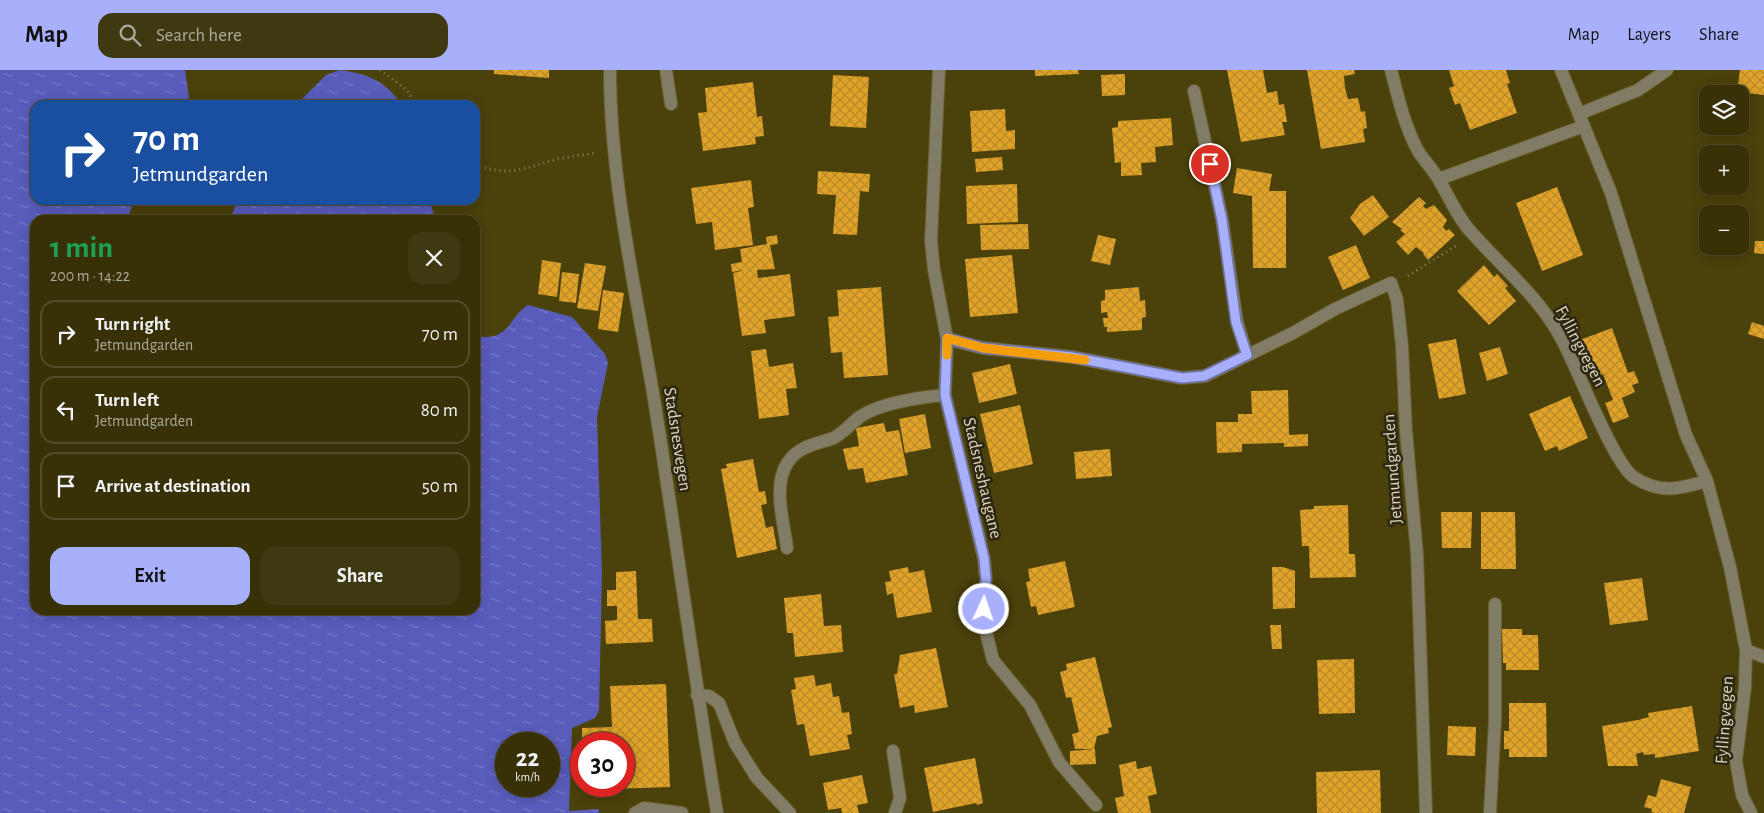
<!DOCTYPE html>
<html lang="en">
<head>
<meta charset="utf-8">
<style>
	:root { --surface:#383108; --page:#3f3912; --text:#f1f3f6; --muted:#aba99c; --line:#524c29; --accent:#a8b0fc }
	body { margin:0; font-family:"Alegreya Sans",sans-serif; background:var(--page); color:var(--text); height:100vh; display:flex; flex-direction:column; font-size:19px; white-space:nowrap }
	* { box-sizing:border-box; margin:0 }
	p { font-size:16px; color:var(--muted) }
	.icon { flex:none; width:28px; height:28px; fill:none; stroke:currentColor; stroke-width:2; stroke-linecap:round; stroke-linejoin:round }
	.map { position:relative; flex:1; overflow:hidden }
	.drawer { position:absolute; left:30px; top:145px; width:450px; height:400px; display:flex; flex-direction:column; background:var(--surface); border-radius:15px; box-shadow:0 2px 12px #0003,0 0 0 1px var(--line) }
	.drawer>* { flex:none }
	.guide { position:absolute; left:30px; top:30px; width:450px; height:105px; border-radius:15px; box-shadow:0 2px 12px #0003,0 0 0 1px var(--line); background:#1a4fa0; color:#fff; overflow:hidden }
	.controls { position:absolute; left:1699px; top:15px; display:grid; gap:10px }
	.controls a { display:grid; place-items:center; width:50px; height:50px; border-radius:10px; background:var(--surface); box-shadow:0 2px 12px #0003,0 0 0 1px var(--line); font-size:25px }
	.speed { position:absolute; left:495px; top:662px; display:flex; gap:10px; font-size:25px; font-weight:700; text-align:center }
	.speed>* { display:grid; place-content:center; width:65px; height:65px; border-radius:50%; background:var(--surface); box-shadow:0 2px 12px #0003,0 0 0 1px var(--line); line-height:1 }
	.speed small { font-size:12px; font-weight:400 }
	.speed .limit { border:8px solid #d22; background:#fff; color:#111 }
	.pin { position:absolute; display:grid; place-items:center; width:42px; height:42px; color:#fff; margin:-21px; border:2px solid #fff; border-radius:50%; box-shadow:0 1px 5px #0007 }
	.me { position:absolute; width:55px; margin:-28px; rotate:3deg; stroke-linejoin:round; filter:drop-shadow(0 0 4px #0008) }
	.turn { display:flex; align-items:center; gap:18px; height:105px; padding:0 20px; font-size:22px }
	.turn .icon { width:65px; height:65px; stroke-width:2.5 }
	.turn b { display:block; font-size:35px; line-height:42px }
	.round { display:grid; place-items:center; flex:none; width:52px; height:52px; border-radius:15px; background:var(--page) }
	.overview { display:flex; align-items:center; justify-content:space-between; height:85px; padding:0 20px }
	h1 { font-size:30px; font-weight:600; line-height:38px; color:#1e9e55 }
	.primary-button { display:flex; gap:10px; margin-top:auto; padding:10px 20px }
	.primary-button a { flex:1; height:58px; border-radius:15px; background:var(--accent); color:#111; font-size:20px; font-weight:600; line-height:58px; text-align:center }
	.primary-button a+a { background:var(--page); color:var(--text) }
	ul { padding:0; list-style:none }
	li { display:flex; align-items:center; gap:15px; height:68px; margin:0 10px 8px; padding:0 10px; border:2px solid var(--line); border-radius:15px }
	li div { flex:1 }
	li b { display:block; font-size:19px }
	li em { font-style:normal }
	header { display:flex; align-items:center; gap:30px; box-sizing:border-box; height:70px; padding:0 25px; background:var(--accent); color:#111 }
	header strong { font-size:24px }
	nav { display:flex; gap:28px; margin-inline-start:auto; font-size:18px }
	.search { width:350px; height:45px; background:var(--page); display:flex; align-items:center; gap:12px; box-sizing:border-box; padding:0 18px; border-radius:15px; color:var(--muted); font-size:19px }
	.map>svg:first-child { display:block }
	.water { fill:url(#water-ripples); fill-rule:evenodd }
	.building { fill:url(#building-cross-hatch) }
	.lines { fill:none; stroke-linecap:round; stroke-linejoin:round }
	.minor-casing { stroke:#685f2e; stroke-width:14 }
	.path { stroke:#888056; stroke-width:3; stroke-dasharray:1 4; stroke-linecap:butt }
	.minor { stroke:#807c66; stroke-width:12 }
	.route-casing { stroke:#6d72a4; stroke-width:12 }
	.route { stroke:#a8b0fc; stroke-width:9 }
	.slow { stroke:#f59e0b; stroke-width:9 }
	.labels { text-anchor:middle; stroke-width:5; stroke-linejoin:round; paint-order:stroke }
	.street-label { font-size:18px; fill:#dbd6bc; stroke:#2c2813 }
</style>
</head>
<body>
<header>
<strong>Map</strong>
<div class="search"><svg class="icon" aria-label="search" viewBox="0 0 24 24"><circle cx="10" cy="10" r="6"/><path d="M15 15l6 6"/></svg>Search here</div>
<nav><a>Map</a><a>Layers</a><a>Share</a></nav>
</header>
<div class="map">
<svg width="1764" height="743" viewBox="0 0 1764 743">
	<defs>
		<pattern id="water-ripples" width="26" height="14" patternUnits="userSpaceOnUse" patternTransform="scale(1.25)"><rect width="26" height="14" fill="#595cbb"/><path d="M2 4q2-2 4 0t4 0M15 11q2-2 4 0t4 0" fill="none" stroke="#787ac5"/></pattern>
		<pattern id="building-cross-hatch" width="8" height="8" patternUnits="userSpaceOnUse" patternTransform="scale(1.25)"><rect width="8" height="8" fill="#e0a227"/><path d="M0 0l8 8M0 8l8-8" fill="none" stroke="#b88a2b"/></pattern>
	</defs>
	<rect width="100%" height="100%" fill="#4b410b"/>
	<g class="water">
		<path d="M 0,0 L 185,0 L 189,27 L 185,35 L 35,35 L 35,130 L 134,130 L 127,150 L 35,150 L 35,540 L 475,540 L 475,266 C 510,273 509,246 528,235 L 572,247 L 605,284 L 608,293 L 597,347 L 602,503 L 599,641 L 595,648 L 572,658 L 569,741 L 599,739 L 599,743 L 0,743 ZM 506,674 L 549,674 L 549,716 L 506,716 Z"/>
		<path d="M 340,0 C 369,4 385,11 402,35 L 296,35 L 326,5 Z"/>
		<polygon points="237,130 430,130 435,150 224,150 233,143"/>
	</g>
	<g class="building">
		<polygon points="494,0 549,0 549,8 494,4"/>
		<polygon points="1035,0 1078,0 1079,4 1035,6"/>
		<polygon points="1227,0 1263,0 1267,23 1277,21 1279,35 1284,34 1287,52 1282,52 1285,65 1241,72"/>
		<polygon points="1307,0 1354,0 1355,4 1344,6 1345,18 1348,29 1358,28 1361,42 1365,41 1367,58 1363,59 1365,72 1321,79"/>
		<polygon points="1449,0 1506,0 1510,13 1507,14 1517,43 1470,60 1460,33 1455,35 1449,18 1454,16"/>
		<polygon points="1740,0 1764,0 1764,25 1737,22"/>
		<polygon points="1125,4 1125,25 1102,26 1101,5"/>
		<polygon points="833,5 869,7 866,58 830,56"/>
		<polygon points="753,12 757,47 762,46 764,66 755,67 756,74 703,81 698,43 707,42 705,18"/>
		<polygon points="1005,39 1006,61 1015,60 1015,79 972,82 970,41"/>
		<polygon points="1171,48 1173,75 1155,77 1156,92 1141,93 1142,105 1121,106 1121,92 1115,93 1112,58 1118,57 1118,51"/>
		<polygon points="1002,87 1003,100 976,102 975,89"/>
		<polygon points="1237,98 1272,104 1269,121 1286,121 1286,198 1253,198 1252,126 1233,123"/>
		<polygon points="818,101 870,104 869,122 860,121 857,165 833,164 836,125 817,124"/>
		<polygon points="751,110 754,137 748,138 753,175 715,180 712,152 696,154 691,118"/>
		<polygon points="1017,114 1018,152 967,154 966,116"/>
		<polygon points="1557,117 1583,185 1542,201 1516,133"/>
		<polygon points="1373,125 1389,147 1364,166 1350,148 1360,134"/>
		<polygon points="1419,127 1426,133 1423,136 1426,139 1434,135 1447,150 1443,157 1446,161 1449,159 1455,165 1428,190 1423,184 1424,183 1416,177 1408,185 1396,172 1405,164 1400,160 1402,159 1392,152"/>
		<polygon points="426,130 437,130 434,135"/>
		<polygon points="1028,154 1029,179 981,180 980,155"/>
		<polygon points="777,165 778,174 770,175 775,199 757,200 758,208 790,204 795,246 764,250 766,263 742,266 733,203 744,200 732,202 731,194 742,192 740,179 767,174 766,167"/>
		<polygon points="1098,165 1116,169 1110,195 1091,191"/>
		<polygon points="1755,171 1764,171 1764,184 1754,183"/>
		<polygon points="1356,175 1370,208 1343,220 1328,187"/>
		<polygon points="1012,185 1018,243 970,247 965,189"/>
		<polygon points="542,190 561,193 557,227 538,224"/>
		<polygon points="585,193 606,196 598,241 577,238"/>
		<polygon points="1484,195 1494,207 1497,204 1508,216 1505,218 1516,231 1489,255 1457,221"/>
		<polygon points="562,202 579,204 576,233 559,231"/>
		<polygon points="881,217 888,305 844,308 842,282 831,283 828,247 839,246 837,220"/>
		<polygon points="1139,217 1140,231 1145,230 1146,247 1142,248 1142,260 1107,262 1107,257 1104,257 1103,248 1108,248 1107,242 1101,243 1101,231 1105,230 1105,220"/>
		<polygon points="603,220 624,223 618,262 598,259"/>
		<polygon points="1752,252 1764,256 1764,269 1748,264"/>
		<polygon points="1612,258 1628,303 1634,301 1639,313 1632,315 1635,322 1622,328 1629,347 1613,353 1605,333 1613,330 1603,304 1594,308 1580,270"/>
		<polygon points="1456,269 1466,324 1439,329 1428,274"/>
		<polygon points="1500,277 1508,304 1487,311 1479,283"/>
		<polygon points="766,279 769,297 793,293 797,318 786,319 789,345 759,349 751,281"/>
		<polygon points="1010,294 1017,324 979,333 972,303"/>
		<polygon points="1288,320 1289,365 1308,364 1308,376 1284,377 1284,373 1242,374 1242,382 1217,383 1216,352 1238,352 1238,344 1252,344 1251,321"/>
		<polygon points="1570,326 1588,368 1559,381 1557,376 1545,381 1529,344"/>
		<polygon points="1020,335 1033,394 994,403 980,344"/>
		<polygon points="925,344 931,378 905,383 899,349"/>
		<polygon points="884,353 886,362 899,360 908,405 866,413 863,398 848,400 843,379 859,376 856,358"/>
		<polygon points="1110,379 1112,406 1076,409 1074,382"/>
		<polygon points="753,389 759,422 765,421 767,434 761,435 766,458 773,456 777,479 737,488 721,399 727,398 726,394"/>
		<polygon points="1348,435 1349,484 1355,484 1356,507 1310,508 1309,476 1302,476 1300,440 1314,439 1314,436"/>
		<polygon points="1441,442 1472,442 1471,478 1442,478"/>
		<polygon points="1481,442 1515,442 1516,499 1481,499"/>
		<polygon points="1065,491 1075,537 1038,545 1036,536 1031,537 1026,512 1030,511 1028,499"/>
		<polygon points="908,497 909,503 924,500 932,542 897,548 893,523 887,525 885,512 891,511 889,501"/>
		<polygon points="1272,497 1283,497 1295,501 1295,538 1273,539"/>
		<polygon points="636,501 638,549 652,549 653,572 606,574 605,551 617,550 617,536 607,536 607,520 616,520 616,502"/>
		<polygon points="1642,508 1648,550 1610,555 1604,513"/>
		<polygon points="821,524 824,556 841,555 843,582 795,587 793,563 787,563 784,528"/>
		<polygon points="1270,555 1281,555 1282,579 1272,579"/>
		<polygon points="1502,559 1522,559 1522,565 1538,565 1539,600 1506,600 1506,593 1503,593"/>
		<polygon points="936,578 948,637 915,643 914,635 900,638 894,604 897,604 900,585"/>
		<polygon points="1095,587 1112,657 1108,658 1109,663 1097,666 1094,679 1075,679 1072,664 1079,662 1071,627 1066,628 1060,602 1067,600 1066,594"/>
		<polygon points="1354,589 1355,643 1319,644 1317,590"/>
		<polygon points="814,605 816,616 831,613 833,627 839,626 842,643 849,642 852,664 847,665 850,679 810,686 804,654 797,655 791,620 796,619 794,608"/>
		<polygon points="666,614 670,717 582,720 582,716 624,716 624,674 582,674 582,658 612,657 610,616"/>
		<polygon points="1509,633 1546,633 1547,687 1509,687 1509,679 1504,679 1504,661 1509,661"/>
		<polygon points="1692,636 1699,681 1655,688 1655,684 1644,685 1643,682 1636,684 1638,696 1608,696 1602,656 1638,650 1649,647 1648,643"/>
		<polygon points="1448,656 1476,657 1475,686 1447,685"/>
		<polygon points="1095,679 1096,694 1070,695 1070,681"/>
		<polygon points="975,688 983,733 977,735 976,733 933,742 924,698"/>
		<polygon points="1136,691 1137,699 1151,696 1157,724 1148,726 1151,743 1118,743 1115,728 1124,726 1119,695"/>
		<polygon points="1380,700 1381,743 1317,743 1316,702"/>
		<polygon points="862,705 868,733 857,735 859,743 842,743 841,738 828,740 823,713"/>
		<polygon points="1661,709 1691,717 1684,743 1655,743 1651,742 1652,739 1644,737 1648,725 1656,727"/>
	</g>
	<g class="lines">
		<defs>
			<g id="minor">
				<path d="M 610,0 C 610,110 636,221 654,329 C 676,467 694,605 717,743"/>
				<polyline points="666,0 671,34"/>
				<polyline points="939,0 931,171 934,200 947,269 945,325 984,489 986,509 984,554 993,590 1030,635 1059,692 1096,735"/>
				<path d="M 1391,0 C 1398,27 1404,54 1417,79 C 1423,90 1433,99 1439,110 C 1450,128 1458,149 1473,164 C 1503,198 1539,227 1561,268 C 1576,294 1614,396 1635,408 C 1661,424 1679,419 1707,411"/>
				<polyline points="1561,0 1611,123 1686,365 1707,411 1730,497 1746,580 1745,617 1736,691 1742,725 1751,743"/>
				<polyline points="1194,21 1222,149 1237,252 1247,285"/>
				<polyline points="1579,44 1638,20 1667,0"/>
				<polyline points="1439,109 1584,56"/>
				<polyline points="947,269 983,278 1072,287 1182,308 1205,306 1293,263 1335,239 1391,213 1397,230 1402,276 1406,361 1417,484 1426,743"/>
				<path d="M 787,478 C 784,453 772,415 788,392 C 798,377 815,374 831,369 C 841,366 851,353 861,346 C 881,333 921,327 945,325"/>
				<polyline points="1746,580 1764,587"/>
				<polyline points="697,625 709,626 719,633 735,673 757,708 790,743"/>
				<polyline points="893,681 900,728 895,743"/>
				<polyline points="635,743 644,738 682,743"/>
				<polyline points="1490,743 1495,650 1495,534"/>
			</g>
		</defs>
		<use href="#minor" class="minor-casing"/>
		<g class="path">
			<polyline points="380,0 407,20 415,35"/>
			<path d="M 475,95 C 511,107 524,98 558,89 C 571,86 584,85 597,83"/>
			<polyline points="1408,206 1457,175"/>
		</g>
		<use href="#minor" class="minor"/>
	</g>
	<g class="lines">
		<defs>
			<polyline id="route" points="984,539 986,509 984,488 945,325 947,268 983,278 1072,287 1182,308 1204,306 1247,285 1236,252 1222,150 1210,94"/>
		</defs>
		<use href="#route" class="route-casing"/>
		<use href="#route" class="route"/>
		<polyline class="slow" points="947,285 947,268 983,278 1085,290"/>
	</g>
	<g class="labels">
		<g class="street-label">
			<text transform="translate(1581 276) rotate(62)" y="6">Fyllingvegen</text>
			<text transform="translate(678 369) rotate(81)" y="6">Stadsnesvegen</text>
			<text transform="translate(1392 399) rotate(-94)" y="6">Jetmundgarden</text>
			<text transform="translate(983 408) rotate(77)" y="6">Stadsneshaugane</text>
			<text transform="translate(1724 650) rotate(-86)" y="6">Fyllingvegen</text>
		</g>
	</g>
</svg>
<div class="controls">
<a><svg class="icon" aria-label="layers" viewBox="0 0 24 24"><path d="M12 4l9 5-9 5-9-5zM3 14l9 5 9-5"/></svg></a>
<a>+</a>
<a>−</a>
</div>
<div class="speed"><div>22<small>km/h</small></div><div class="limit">30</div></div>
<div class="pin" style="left:1210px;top:94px;background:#d93025"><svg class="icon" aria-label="arrive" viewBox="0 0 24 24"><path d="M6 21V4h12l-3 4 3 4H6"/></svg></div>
<svg class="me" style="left:984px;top:539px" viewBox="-20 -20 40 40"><circle r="17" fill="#a8b0fc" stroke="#fff" stroke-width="3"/><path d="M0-11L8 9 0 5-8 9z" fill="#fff"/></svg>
<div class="guide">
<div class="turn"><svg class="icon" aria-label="right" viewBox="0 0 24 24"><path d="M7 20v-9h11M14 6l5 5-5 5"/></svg><div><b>70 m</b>Jetmundgarden</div></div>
</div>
<section class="drawer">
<div class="overview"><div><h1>1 min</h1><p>200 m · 14:22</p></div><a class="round"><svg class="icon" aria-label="close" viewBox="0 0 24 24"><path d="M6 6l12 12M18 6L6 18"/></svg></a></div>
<ul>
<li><svg class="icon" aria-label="right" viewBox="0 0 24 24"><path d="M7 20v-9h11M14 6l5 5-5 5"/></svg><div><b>Turn right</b><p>Jetmundgarden</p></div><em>70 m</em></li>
<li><svg class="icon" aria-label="left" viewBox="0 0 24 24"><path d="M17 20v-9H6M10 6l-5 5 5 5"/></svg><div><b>Turn left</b><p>Jetmundgarden</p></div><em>80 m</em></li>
<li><svg class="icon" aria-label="arrive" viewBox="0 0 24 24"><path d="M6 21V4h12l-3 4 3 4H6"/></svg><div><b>Arrive at destination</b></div><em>50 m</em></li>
</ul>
<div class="primary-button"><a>Exit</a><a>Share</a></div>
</section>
</div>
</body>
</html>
